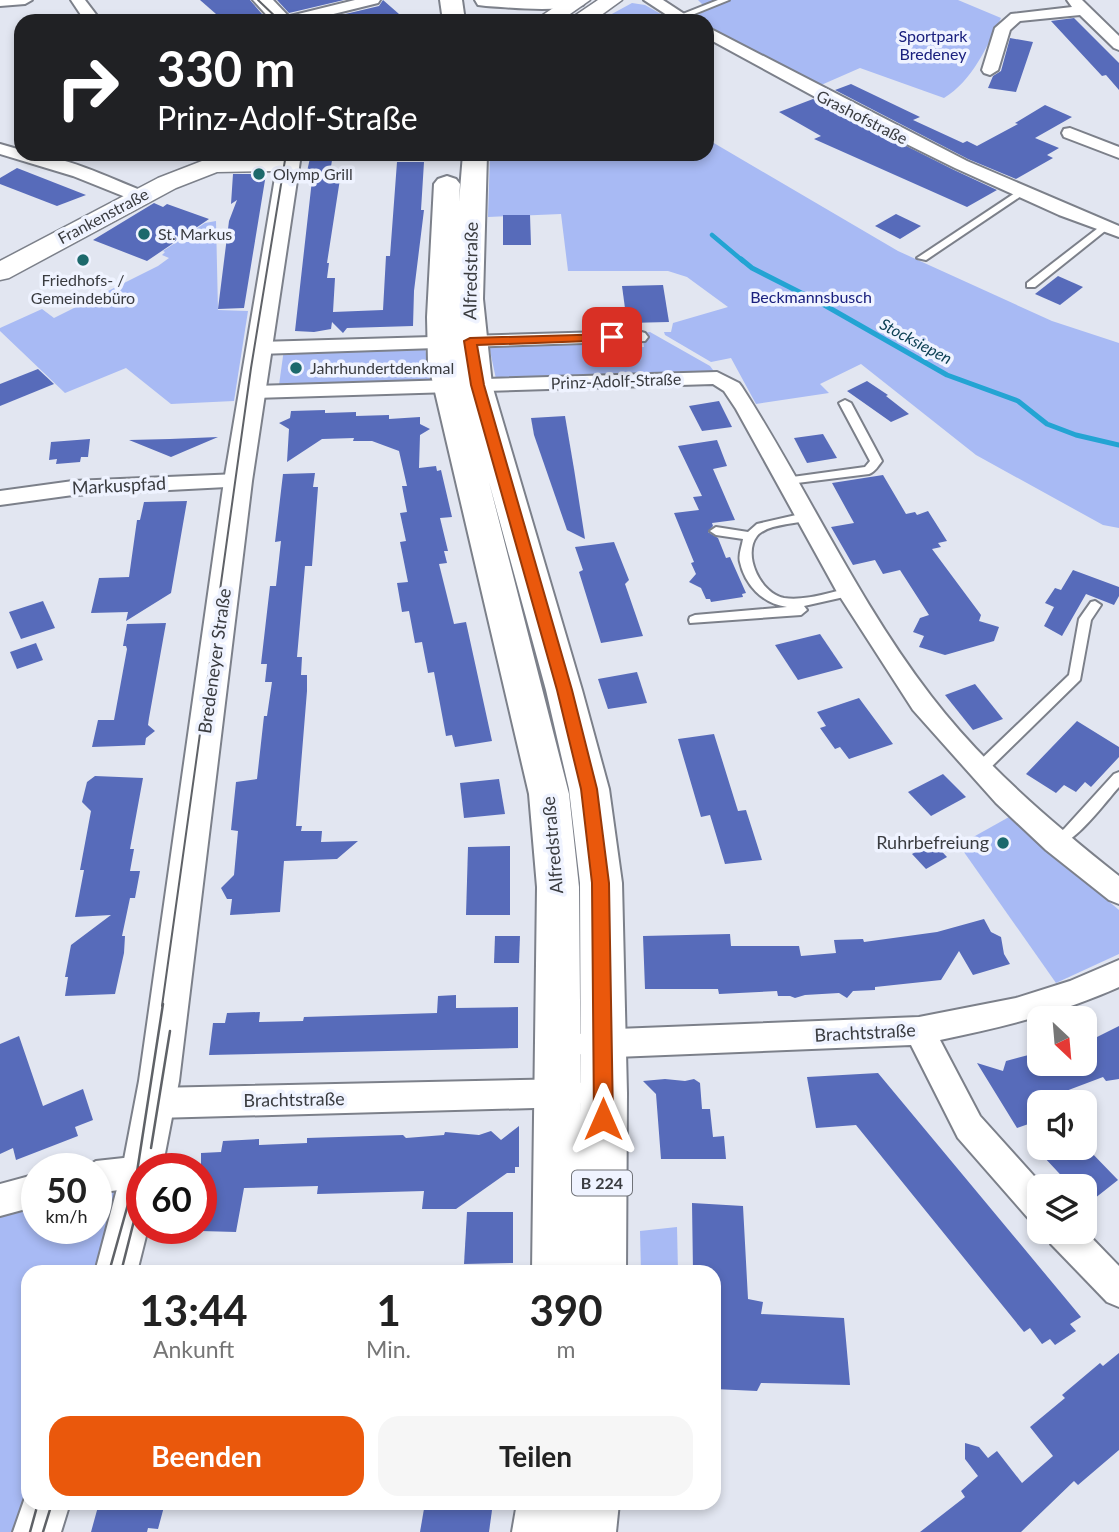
<!DOCTYPE html>
<html lang="de">
<head>
<meta charset="utf-8">
<style>
	:root { --surface:#fff; --page:#f6f6f6; --text:#222; --muted:#767676; --accent:#ea580c }
	body { margin:0; font-family:Lato,sans-serif; background:var(--page); color:var(--text); height:100vh; display:flex; flex-direction:column; font-size:26px; white-space:nowrap }
	* { box-sizing:border-box; margin:0 }
	p { font-size:23px; color:var(--muted) }
	.icon { flex:none; width:38px; height:38px; fill:none; stroke:currentColor; stroke-width:2; stroke-linecap:round; stroke-linejoin:round }
	.map { position:relative; flex:1; overflow:hidden }
	.details { position:absolute; left:21px; top:1265px; width:700px; height:245px; display:flex; flex-direction:column; background:var(--surface); border-radius:21px; box-shadow:0 4px 10px #0003 }
	.details>* { flex:none }
	.guide { position:absolute; left:14px; top:14px; width:700px; height:147px; border-radius:21px; box-shadow:0 4px 10px #0003; background:#202124; color:#fff; overflow:hidden }
	.needle { width:46px; rotate:154deg }
	.buttons { position:absolute; left:1027px; top:1006px; display:grid; gap:14px }
	.buttons a { display:grid; place-items:center; width:70px; height:70px; border-radius:14px; background:var(--surface); box-shadow:0 4px 10px #0003; font-size:35px }
	.speed { position:absolute; left:21px; top:1153px; display:flex; gap:14px; font-size:35px; font-weight:700; text-align:center }
	.speed>* { display:grid; place-content:center; width:91px; height:91px; border-radius:50%; background:var(--surface); box-shadow:0 4px 10px #0003; line-height:1 }
	.speed small { font-size:18px; font-weight:400 }
	.speed .limit { border:10px solid #d22; background:#fff; color:#111 }
	.pin { position:absolute; display:grid; place-items:center; width:60px; height:60px; color:#fff; margin:-30px; border-radius:14px; box-shadow:0 4px 10px #0006 }
	.me { position:absolute; width:77px; margin:-38px; rotate:0deg; stroke-linejoin:round; filter:drop-shadow(0 0 5px #0008) }
	.turn { display:flex; align-items:center; gap:24px; height:147px; padding:0 28px; font-size:32px }
	.turn .icon { width:91px; height:91px; stroke-width:2.5 }
	.turn b { display:block; font-size:49px; line-height:60px }
	.eta { display:flex; justify-content:space-evenly; align-items:center; height:119px; text-align:center }
	.eta b { font-size:42px; font-weight:700; line-height:49px }
	.button { display:flex; gap:14px; margin-top:auto; padding:14px 28px }
	.button a { flex:1; height:80px; border-radius:21px; background:var(--accent); color:#fff; font-size:28px; font-weight:700; line-height:80px; text-align:center }
	.button a+a { background:var(--page); color:var(--text) }
	.map>svg:first-child { display:block }
	.green { fill:#a8baf4 }
	.lines { fill:none; stroke-linecap:round; stroke-linejoin:round }
	.stream-far1 { stroke:#23a4d3; stroke-width:4.5 }
	.stream { stroke:#23a4d3; stroke-width:5 }
	.building { fill:#576bba }
	.service-casing { stroke:#7c808a; stroke-width:4 }
	.minor-casing { stroke:#7c808a; stroke-width:4 }
	.tertiary-casing { stroke:#7c808a; stroke-width:4 }
	.secondary-casing { stroke:#7c808a; stroke-width:3 }
	.primary-casing { stroke:#7c808a; stroke-width:4 }
	.service { fill:#fff; fill-rule:evenodd }
	.minor { fill:#fff; fill-rule:evenodd }
	.tertiary { fill:#fff; fill-rule:evenodd }
	.secondary { fill:#fff; fill-rule:evenodd }
	.primary { fill:#fff; fill-rule:evenodd }
	.tram-far1 { stroke:#5f6267; stroke-width:2 }
	.tram { stroke:#5f6267; stroke-width:2.5 }
	.route { fill:#ea580c; stroke:#983908; stroke-width:2 }
	.poi-dot { fill:#1c696c; stroke:#eff3ff; stroke-width:2.5 }
	.labels { text-anchor:middle; stroke-width:7; stroke-linejoin:round; paint-order:stroke }
	.far-park-label { font-size:16px; fill:#1a207e; stroke:#eff3ff }
	.far-street-label { font-size:16px; fill:#3a3c40; stroke:#eff3ff }
	.far-poi-label { font-size:16px; fill:#3a3c40; stroke:#eff3ff; text-anchor:start }
	.far-water-label { font-size:16px; font-style:italic; fill:#0e4154; stroke:#eff3ff }
	.shield { fill:#eff3ff; stroke:#707379; stroke-width:2 }
	.shield-label { font-size:16px; font-weight:bold; fill:#3a3c40 }
	.street-label { font-size:18px; fill:#3a3c40; stroke:#eff3ff }
	.poi-label { font-size:18px; fill:#3a3c40; stroke:#eff3ff; text-anchor:end }
</style>
</head>
<body>
<div class="map">
<svg width="1119" height="1532" viewBox="0 0 1119 1532">
	<rect width="100%" height="100%" fill="#e2e6f1"/>
	<g class="green">
		<path d="M 698,0 L 958,0 L 1001,18 C 986,48 973,80 944,98 L 860,68 L 812,89 L 707,32 L 707,21 L 686,20 L 708,10 Z"/>
		<polygon points="632,3 645,5 661,14 650,19 642,16 628,21 599,21"/>
		<polygon points="707,139 898,251 1052,321 1119,343 1119,528 1103,525 976,455 861,364 820,384 829,393 756,404 731,358 711,362 665,335 664,332 671,332 673,323 728,307 687,277 668,271 568,271 561,214 488,217 490,154 707,154"/>
		<polygon points="216,221 218,310 248,311 234,401 171,404 126,368 65,393 0,331 0,328 42,309 54,318 158,266 169,258 162,255 165,252 163,251 205,223"/>
		<polygon points="650,332 710,366 716,374 496,379 489,346 606,342 613,348 644,347 642,333"/>
		<polygon points="425,347 430,381 279,385 284,349"/>
		<polygon points="1009,817 1119,910 1119,954 1056,983 959,845"/>
		<polygon points="96,1178 142,1178 120,1272 28,1272 28,1503 36,1532 0,1532 0,1201 37,1191 37,1228 96,1228"/>
		<polygon points="677,1227 678,1272 641,1272 640,1231"/>
	</g>
	<g class="lines">
		<polyline class="stream-far1" points="712,235 743,261"/>
		<polyline class="stream" points="741,259 752,268 819,302 947,375 1018,401 1047,424 1076,435 1119,445"/>
	</g>
	<g class="building">
		<polygon points="200,0 250,0 268,21 224,21"/>
		<polygon points="277,0 344,0 289,13"/>
		<polygon points="383,0 407,21 316,21 379,6"/>
		<polygon points="1074,18 1119,63 1119,90 1106,75 1102,76 1051,21"/>
		<polygon points="1010,38 1033,42 1016,92 988,88 993,76 1001,71"/>
		<polygon points="851,84 920,117 913,120 963,143 967,141 977,146 1018,124 1015,123 1045,105 1072,117 1035,138 1059,148 1047,155 1053,158 1016,179 968,159 835,90"/>
		<polygon points="813,99 954,170 997,190 967,207 814,139 821,136 779,112"/>
		<polygon points="311,154 333,154 329,179 340,179 327,263 329,263 327,278 335,278 333,312 383,310 386,256 390,256 397,162 424,162 421,210 424,210 414,291 413,326 347,328 343,333 332,322 331,329 314,332 295,331 312,180 305,180"/>
		<polygon points="17,168 86,195 57,206 0,184 0,178"/>
		<polygon points="233,174 266,174 244,308 218,309 229,221 237,200 231,204"/>
		<polygon points="154,203 163,207 167,204 209,219 147,261 93,240"/>
		<polygon points="896,214 921,226 900,239 875,226"/>
		<polygon points="503,215 530,215 531,245 503,245"/>
		<polygon points="1058,276 1083,287 1060,305 1035,294"/>
		<polygon points="663,285 669,322 627,323 622,286"/>
		<polygon points="38,369 54,384 0,406 0,384"/>
		<polygon points="867,381 888,395 886,396 909,414 891,422 847,391"/>
		<polygon points="719,401 732,427 702,431 689,406"/>
		<polygon points="325,410 325,413 356,412 356,416 389,415 389,419 420,417 420,424 430,429 420,435 419,468 436,466 437,471 441,470 452,517 440,518 448,551 444,551 447,563 439,564 454,624 466,622 492,741 455,747 452,735 446,736 434,672 428,673 422,642 415,643 409,611 402,612 397,583 408,582 400,542 406,541 400,513 407,512 402,486 407,486 399,451 372,441 353,441 354,438 322,439 287,462 289,429 279,423 290,418 291,411"/>
		<polygon points="565,416 574,469 585,539 567,530 534,435 531,418"/>
		<polygon points="823,434 837,458 807,463 794,438"/>
		<polygon points="218,437 171,457 129,440 170,439"/>
		<polygon points="90,439 88,457 81,457 80,462 56,464 57,459 49,460 51,442"/>
		<polygon points="717,440 727,466 713,469 735,520 712,523 713,526 708,532 718,538 726,558 730,557 746,593 742,594 743,597 711,602 710,599 706,599 701,588 689,582 696,574 691,563 694,562 674,513 699,510 693,497 702,496 678,446"/>
		<polygon points="315,473 313,487 318,487 312,566 305,566 297,657 302,657 301,675 307,675 307,691 296,826 302,826 301,831 322,831 321,842 358,841 337,859 284,861 280,912 230,915 232,899 227,899 221,888 234,875 238,831 231,830 236,782 257,779 264,716 267,716 272,682 265,682 267,664 261,664 270,586 276,586 281,541 275,542 283,474"/>
		<polygon points="883,475 906,514 915,512 917,515 928,511 947,541 938,543 941,547 932,549 981,615 979,621 999,627 994,641 945,655 919,647 924,636 913,632 920,618 929,615 900,570 883,574 875,560 853,565 831,527 854,523 832,483"/>
		<polygon points="187,501 171,593 126,621 128,612 91,613 99,578 129,577 137,520 140,520 144,502"/>
		<polygon points="614,542 629,580 625,584 643,636 601,643 579,572 583,570 575,547"/>
		<polygon points="1073,570 1119,587 1119,596 1114,605 1086,594 1062,636 1044,626 1054,607 1045,603 1055,588 1061,590"/>
		<polygon points="43,601 55,628 21,639 9,612"/>
		<polygon points="166,623 149,718 148,725 155,731 146,738 145,745 92,747 98,720 114,720 127,649 126,646 123,646 127,624"/>
		<polygon points="820,634 843,668 798,680 775,645"/>
		<polygon points="36,643 43,660 17,669 10,652"/>
		<polygon points="637,672 647,703 608,709 598,679"/>
		<polygon points="975,684 1003,719 973,730 945,695"/>
		<polygon points="859,698 893,744 849,759 840,747 835,749 820,728 826,726 817,712"/>
		<polygon points="1077,721 1119,747 1119,757 1091,787 1085,782 1076,792 1064,785 1056,793 1026,774"/>
		<polygon points="714,734 738,811 746,810 762,860 725,864 710,815 701,817 678,739"/>
		<polygon points="943,774 966,797 931,816 908,792"/>
		<polygon points="95,776 143,778 130,849 134,849 130,871 140,871 135,898 130,898 122,936 125,936 124,953 115,994 65,996 68,977 65,977 71,945 111,915 75,917 84,870 80,870 91,811 82,802 87,782"/>
		<polygon points="499,779 505,814 464,818 460,783"/>
		<polygon points="933,842 947,857 926,869 912,854"/>
		<polygon points="510,846 510,915 466,915 468,847"/>
		<polygon points="984,919 991,932 1001,937 1004,954 1010,964 973,975 959,951 941,980 875,987 875,990 853,991 847,998 839,993 805,995 795,998 790,996 778,996 777,991 719,994 718,989 645,989 643,936 730,934 731,946 799,946 801,956 836,953 834,940 863,939 864,942 937,932"/>
		<polygon points="495,936 520,936 519,963 494,963"/>
		<polygon points="456,995 456,1008 518,1007 518,1048 209,1055 213,1023 225,1023 227,1013 260,1012 259,1022 303,1021 304,1017 437,1013 438,996"/>
		<polygon points="1119,1026 1119,1079 1106,1081 1103,1077 1050,1097 1054,1102 1040,1102 1040,1120 1017,1128 977,1063 1003,1071 1006,1061 1040,1052 1040,1064 1085,1064 1085,1043"/>
		<polygon points="19,1036 43,1106 83,1089 93,1120 75,1127 78,1136 16,1160 13,1148 0,1154 0,1044"/>
		<polygon points="878,1073 1081,1317 1070,1324 1076,1331 1055,1345 1050,1339 1042,1344 1030,1328 1024,1332 856,1125 816,1128 807,1077"/>
		<polygon points="665,1079 685,1081 694,1079 700,1083 702,1109 710,1109 713,1137 724,1136 726,1159 661,1159 656,1094 643,1081"/>
		<polygon points="519,1126 519,1167 515,1167 515,1173 507,1173 456,1209 422,1209 424,1191 317,1194 318,1186 244,1188 236,1232 201,1231 201,1153 221,1152 223,1141 259,1139 259,1145 307,1143 307,1138 403,1135 406,1138 444,1135 445,1132 479,1135 491,1131 501,1140"/>
		<polygon points="1053,1148 1087,1148 1118,1180 1085,1206 1085,1186 1071,1186 1043,1156"/>
		<polygon points="692,1203 743,1206 748,1299 763,1302 761,1314 844,1318 850,1385 761,1383 757,1391 714,1389 714,1272 693,1272"/>
		<polygon points="467,1212 513,1212 513,1263 464,1264"/>
		<polygon points="1119,1353 1119,1450 1078,1485 1074,1481 1021,1532 920,1532 965,1497 961,1491 978,1476 965,1459 965,1443 979,1447 988,1458 997,1451 1022,1483 1053,1456 1030,1427 1065,1398 1062,1395 1100,1363 1103,1366"/>
		<polygon points="99,1503 165,1503 158,1529 148,1528 147,1532 91,1532"/>
		<polygon points="425,1503 493,1503 489,1532 420,1532"/>
	</g>
	<g class="lines">
		<defs>
			<g id="service">
				<polygon points="718,0 729,0 682,19 675,17"/>
				<polygon points="1021,189 1024,190 1024,194 926,260 917,258"/>
				<polygon points="1102,225 1110,227 1035,287 1027,287 1027,283"/>
				<path d="M 845,400 L 851,403 L 882,461 C 878,466 875,472 869,474 L 781,485 L 779,482 L 785,478 L 865,467 L 870,461 L 839,403 Z"/>
				<path d="M 805,513 L 809,514 L 811,517 L 809,520 C 795,524 767,524 757,536 C 742,555 761,594 784,598 C 805,601 828,593 849,588 L 855,592 L 853,595 L 804,606 L 807,610 L 801,615 L 690,623 L 689,620 L 690,617 L 695,615 L 787,607 C 763,604 745,585 740,562 C 738,555 742,546 743,539 L 716,535 L 710,531 L 716,527 L 748,532 L 757,524 Z"/>
				<polygon points="1095,601 1101,605 1091,620 1080,680 984,774 974,774 972,770 974,766 1069,675 1079,619 1091,602"/>
				<path d="M 1119,772 L 1119,787 C 1106,801 1069,852 1051,846 L 1049,842 L 1051,838 L 1064,829 L 1114,774 Z"/>
			</g>
			<g id="minor">
				<polygon points="0,0 32,0 25,4 0,6"/>
				<polygon points="71,0 85,0 101,21 85,21"/>
				<polygon points="355,0 380,0 378,3 305,21 279,21 282,18"/>
				<polygon points="644,0 663,0 695,21 676,21"/>
				<polygon points="1067,0 1082,0 1119,36 1119,50 1114,48 1080,15 1020,21 1010,30 998,70 990,75 984,73 982,70 995,28 1011,14 1072,7"/>
				<polygon points="707,27 967,161 1119,226 1119,237 1059,215 955,168 852,117 707,38"/>
				<polygon points="1070,128 1119,147 1119,158 1064,137 1062,133 1064,129"/>
				<path d="M 0,144 L 21,150 L 21,154 C 63,154 107,177 145,192 L 148,196 L 139,201 L 133,200 L 73,176 L 0,154 Z"/>
				<polygon points="638,331 645,333 648,337 645,341 259,354 252,352 249,348 252,344 259,342"/>
				<path d="M 717,372 L 739,383 L 742,387 C 807,488 857,600 931,696 C 984,765 1051,822 1119,876 L 1119,904 L 1109,900 L 1046,850 L 996,803 L 913,710 L 837,592 L 736,409 L 724,391 L 713,384 L 253,398 L 246,396 L 243,392 L 246,388 L 253,386 Z"/>
				<polygon points="238,474 246,476 249,481 246,486 73,495 0,505 0,491 73,481"/>
				<path d="M 1119,960 L 1119,987 C 1061,1013 1002,1027 940,1040 L 980,1116 L 1043,1186 L 1040,1186 L 1040,1223 L 1028,1218 L 958,1138 L 911,1045 L 591,1058 L 580,1054 L 576,1044 L 580,1034 L 591,1030 L 919,1017 L 1016,998 L 1070,981 Z"/>
				<polygon points="570,1079 581,1083 586,1093 581,1103 570,1107 155,1118 144,1113 139,1103 144,1093 155,1088"/>
				<polygon points="142,1156 153,1160 157,1169 142,1169 142,1187 96,1193 96,1169 83,1169 96,1161"/>
				<polygon points="37,1174 37,1206 0,1216 0,1184"/>
				<polygon points="1085,1231 1119,1266 1119,1307 1107,1302 1051,1244 1046,1232"/>
			</g>
			<g id="tertiary">
				<polygon points="253,0 273,0 293,21 272,21"/>
				<polygon points="279,154 301,154 252,481 179,1081 162,1169 142,1169 142,1228 148,1228 137,1272 95,1272 122,1170 139,1081 224,481"/>
				<polygon points="28,1489 28,1503 70,1503 61,1532 13,1532"/>
			</g>
			<g id="secondary">
				<polygon points="565,0 590,0 560,21 534,21"/>
				<polygon points="598,0 622,0 593,21 567,21"/>
				<path d="M 220,154 C 237,154 289,154 299,168 L 296,173 L 287,175 L 273,171 L 217,172 L 176,188 L 9,278 L 0,280 L 0,261 L 158,178 Z"/>
			</g>
			<g id="primary">
				<polygon points="440,0 462,0 465,21 443,21"/>
				<path d="M 475,0 L 586,0 L 583,5 C 551,12 518,8 486,6 L 478,5 Z"/>
				<path d="M 463,154 L 487,154 L 483,299 L 492,385 L 582,690 L 609,789 L 622,883 L 627,1093 L 626,1272 L 532,1272 L 537,887 L 529,794 L 428,362 L 427,317 L 434,184 L 438,179 L 447,176 L 456,179 L 460,184 L 459,202 ZM 489,482 L 546,690 L 569,789 L 580,883 L 581,1115 L 579,887 L 569,794 Z"/>
				<polygon points="517,1503 619,1503 616,1532 512,1532"/>
			</g>
		</defs>
		<use href="#service" class="service-casing"/>
		<use href="#minor" class="minor-casing"/>
		<use href="#tertiary" class="tertiary-casing"/>
		<use href="#secondary" class="secondary-casing"/>
		<use href="#primary" class="primary-casing"/>
		<use href="#service" class="service"/>
		<use href="#minor" class="minor"/>
		<use href="#tertiary" class="tertiary"/>
		<use href="#secondary" class="secondary"/>
		<use href="#primary" class="primary"/>
		<g class="tram-far1">
			<polyline points="258,0 280,21"/>
			<polyline points="162,1006 251,368 286,154"/>
		</g>
		<g class="tram">
			<polyline points="151,1148 170,1031"/>
			<polyline points="109,1272 137,1172 163,1004"/>
			<polyline points="121,1272 139,1201"/>
			<polyline points="30,1532 38,1503"/>
			<polyline points="43,1532 52,1503"/>
		</g>
	</g>
	<polygon class="route" points="612,334 618,337 616,340 477,345 484,385 572,690 597,789 609,883 613,1119 610,1125 603,1128 597,1125 594,1119 592,883 581,789 557,690 471,385 464,341 470,338"/>
	<g class="poi-dot">
		<circle cx="259" cy="174" r="7"/>
		<circle cx="144" cy="234" r="7"/>
		<circle cx="83" cy="260" r="7"/>
		<circle cx="296" cy="368" r="7"/>
		<circle cx="1003" cy="843" r="7"/>
	</g>
	<g class="labels">
		<g class="far-park-label">
			<text x="933" y="42">Sportpark<tspan x="933" dy="18">Bredeney</tspan></text>
			<text x="811" y="303">Beckmannsbusch</text>
		</g>
		<g class="far-street-label">
			<text transform="translate(862 117) rotate(27)" y="6">Grashofstraße</text>
			<text transform="translate(103 216) rotate(-28)" y="6">Frankenstraße</text>
			<text transform="translate(616 381) rotate(-2)" y="6">Prinz-Adolf-Straße</text>
		</g>
		<g class="far-poi-label">
			<text x="273" y="180">Olymp Grill</text>
			<text x="158" y="240">St. Markus</text>
			<text x="83" y="286" text-anchor="middle">Friedhofs- /<tspan x="83" dy="18">Gemeindebüro</tspan></text>
			<text x="310" y="374">Jahrhundertdenkmal</text>
		</g>
		<g class="far-water-label">
			<text transform="translate(916 341) rotate(28)" y="6">Stocksiepen</text>
		</g>
		<rect class="shield" x="572" y="1170.5" width="60" height="25" rx="5"/>
		<g class="shield-label">
			<text x="602" y="1189">B 224</text>
		</g>
		<g class="street-label">
			<text transform="translate(471 271) rotate(-89)" y="6">Alfredstraße</text>
			<text transform="translate(119 486) rotate(-3)" y="6">Markuspfad</text>
			<text transform="translate(215 661) rotate(-82)" y="6">Bredeneyer Straße</text>
			<text transform="translate(553 845) rotate(-95)" y="6">Alfredstraße</text>
			<text transform="translate(865 1033) rotate(-3)" y="6">Brachtstraße</text>
			<text transform="translate(294 1100) rotate(-1)" y="6">Brachtstraße</text>
		</g>
		<g class="poi-label">
			<text x="989" y="849">Ruhrbefreiung</text>
		</g>
	</g>
</svg>
<div class="buttons">
<a><svg class="needle" viewBox="-14 -14 28 28"><path d="M0-13l5 13h-10z" fill="#e53935"/><path d="M0 13l5-13h-10z" fill="#767676"/></svg></a>
<a><svg class="icon" aria-label="sound" viewBox="0 0 24 24"><path d="M4 9h4l5-4v14l-5-4H4zM17 9q2 3 0 6"/></svg></a>
<a><svg class="icon" aria-label="layers" viewBox="0 0 24 24"><path d="M12 4l9 5-9 5-9-5zM3 14l9 5 9-5"/></svg></a>
</div>
<div class="speed"><div>50<small>km/h</small></div><div class="limit">60</div></div>
<div class="pin" style="left:612px;top:337px;background:#d93025"><svg class="icon" aria-label="arrive" viewBox="0 0 24 24"><path d="M6 21V4h12l-3 4 3 4H6"/></svg></div>
<svg class="me" style="left:603px;top:1119px" viewBox="-20 -20 40 40"><path d="M0-17L14 15 0 8-14 15z" fill="#ea580c" stroke="#fff" stroke-width="4"/></svg>
<div class="guide">
<div class="turn"><svg class="icon" aria-label="right" viewBox="0 0 24 24"><path d="M7 20v-9h11M14 6l5 5-5 5"/></svg><div><b>330 m</b>Prinz-Adolf-Straße</div></div>
</div>
<section class="details">
<div class="eta">
<div><b>13:44</b><p>Ankunft</p></div>
<div><b>1</b><p>Min.</p></div>
<div><b>390</b><p>m</p></div>
</div>
<div class="button"><a>Beenden</a><a>Teilen</a></div>
</section>
</div>
</body>
</html>
